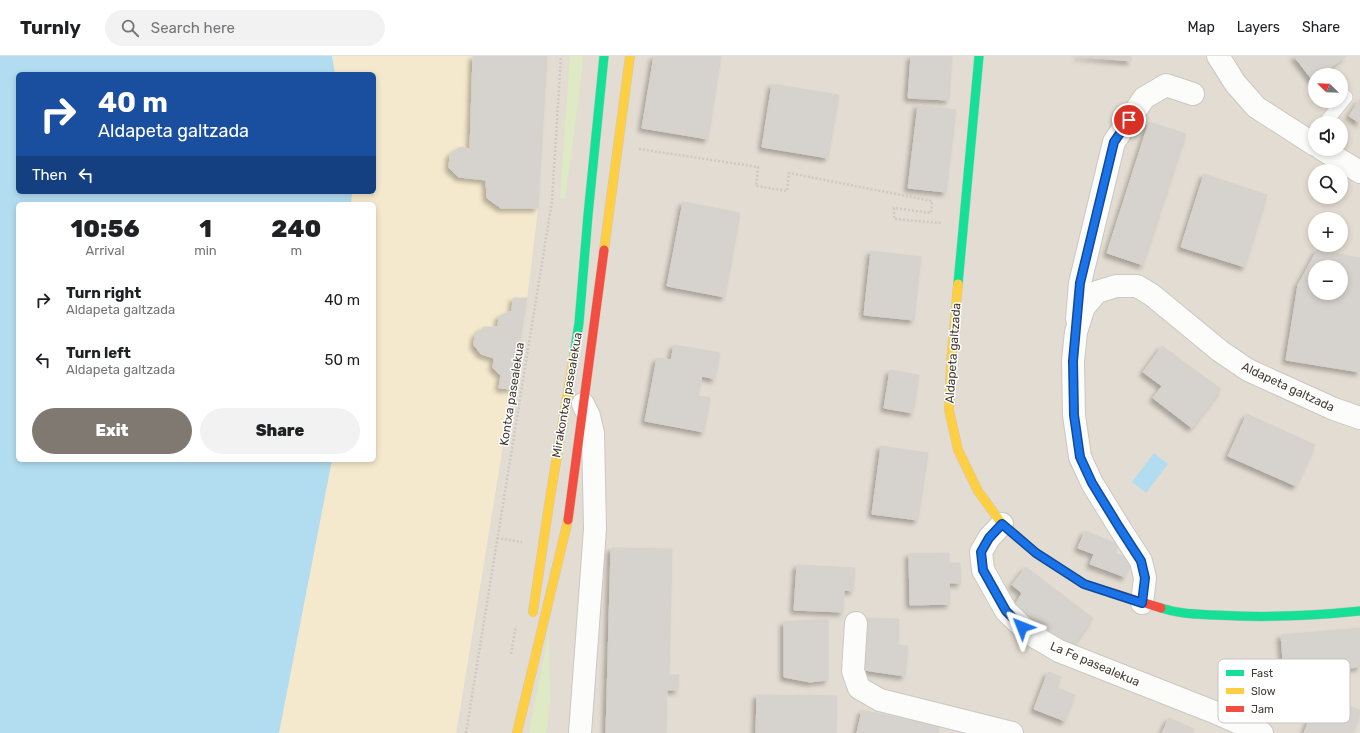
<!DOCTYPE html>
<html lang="en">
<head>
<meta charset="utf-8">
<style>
	:root { --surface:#fff; --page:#f2f2f2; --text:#202124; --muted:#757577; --line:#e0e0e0; --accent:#807971 }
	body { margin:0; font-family:Rubik,sans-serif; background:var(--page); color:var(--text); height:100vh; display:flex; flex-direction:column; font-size:15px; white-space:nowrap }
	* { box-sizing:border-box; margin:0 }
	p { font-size:13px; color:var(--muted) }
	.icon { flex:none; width:22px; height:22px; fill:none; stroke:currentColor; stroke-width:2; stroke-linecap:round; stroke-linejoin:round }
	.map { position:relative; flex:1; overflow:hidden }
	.drawer { position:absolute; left:16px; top:146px; width:360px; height:260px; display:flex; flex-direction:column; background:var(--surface); border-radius:6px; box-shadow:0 2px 6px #0003 }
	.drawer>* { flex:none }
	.banner { position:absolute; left:16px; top:16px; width:360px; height:122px; border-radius:6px; box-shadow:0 2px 6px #0003; background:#1a4fa0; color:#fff; overflow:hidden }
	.needle { width:26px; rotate:293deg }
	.tools { position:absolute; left:1308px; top:12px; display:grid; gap:8px }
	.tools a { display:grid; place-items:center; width:40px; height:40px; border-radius:50%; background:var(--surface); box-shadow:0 2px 6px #0003; font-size:20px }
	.pin { position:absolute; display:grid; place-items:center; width:34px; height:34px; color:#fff; margin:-17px; border:2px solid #fff; border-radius:50%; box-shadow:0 1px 4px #0007 }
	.me { position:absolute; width:44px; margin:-22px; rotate:315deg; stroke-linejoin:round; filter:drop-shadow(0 0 3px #0008) }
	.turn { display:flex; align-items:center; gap:14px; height:84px; padding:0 16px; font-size:18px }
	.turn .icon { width:52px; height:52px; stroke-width:2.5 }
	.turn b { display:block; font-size:28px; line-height:34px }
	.then { display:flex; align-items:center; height:38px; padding:0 16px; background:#0003; gap:8px; font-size:15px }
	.eta { display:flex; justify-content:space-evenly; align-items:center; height:68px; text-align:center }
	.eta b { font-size:24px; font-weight:800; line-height:28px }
	.action { display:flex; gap:8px; margin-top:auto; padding:8px 16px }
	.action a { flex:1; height:46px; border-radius:24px; background:var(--accent); color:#fff; font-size:16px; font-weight:800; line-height:46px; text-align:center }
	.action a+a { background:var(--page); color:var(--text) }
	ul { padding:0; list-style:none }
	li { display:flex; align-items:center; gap:12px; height:60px; padding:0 16px }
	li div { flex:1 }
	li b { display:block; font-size:15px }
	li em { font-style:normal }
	header { display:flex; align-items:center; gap:24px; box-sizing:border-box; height:56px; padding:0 20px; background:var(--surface); border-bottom:1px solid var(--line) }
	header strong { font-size:19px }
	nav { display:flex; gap:22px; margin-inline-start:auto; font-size:14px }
	.search { width:280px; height:36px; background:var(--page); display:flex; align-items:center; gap:10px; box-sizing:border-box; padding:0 14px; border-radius:22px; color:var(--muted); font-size:15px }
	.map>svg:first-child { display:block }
	.residential { fill:#e3dcd2; fill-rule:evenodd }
	.green { fill:#deeac3 }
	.sand { fill:#f5e9cd }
	.water { fill:#b2ddf0 }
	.building { fill:#d6d2cd; stroke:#d6d2cc; fill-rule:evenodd; filter:url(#shadow) }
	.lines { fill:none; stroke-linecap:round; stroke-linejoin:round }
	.lane-casing { stroke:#cbc7c2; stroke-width:14 }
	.street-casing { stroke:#cbc7c2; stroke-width:24 }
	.fast-casing { stroke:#cec8bc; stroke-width:10 }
	.slow-casing { stroke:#cec8bc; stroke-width:10 }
	.jam-casing { stroke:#cec8bc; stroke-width:10 }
	.path { stroke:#cdc9c5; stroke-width:2.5; stroke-dasharray:2 2; stroke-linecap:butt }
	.lane { stroke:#fcfcfb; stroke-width:13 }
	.street { stroke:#fcfcfb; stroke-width:22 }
	.fast { stroke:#16e098; stroke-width:9 }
	.slow { stroke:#ffcf43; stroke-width:9 }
	.jam { stroke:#f24e42; stroke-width:9 }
	.route-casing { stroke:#114b97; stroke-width:10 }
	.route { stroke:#1a73e8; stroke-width:7 }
	.labels { text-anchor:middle; stroke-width:3; stroke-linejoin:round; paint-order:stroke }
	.street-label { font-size:12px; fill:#443b32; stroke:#fff }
	.key { fill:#fff; stroke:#c7c4c2; stroke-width:1 }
	.key-label { font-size:11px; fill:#443b32 }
</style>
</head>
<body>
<header>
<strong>Turnly</strong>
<div class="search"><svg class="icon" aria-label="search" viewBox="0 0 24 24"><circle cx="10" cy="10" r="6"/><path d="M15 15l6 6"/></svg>Search here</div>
<nav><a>Map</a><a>Layers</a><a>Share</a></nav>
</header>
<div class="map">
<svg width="1360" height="677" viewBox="0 0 1360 677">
	<defs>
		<filter id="shadow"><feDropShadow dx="-3.5" dy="3.5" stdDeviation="2" flood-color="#0004"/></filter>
	</defs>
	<rect width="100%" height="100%" fill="#eeebe6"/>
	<path class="residential" d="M 547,0 L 1360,0 L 1360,677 L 456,677 L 527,242 L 538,152 ZM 1315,19 L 1341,19 L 1341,45 L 1315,45 ZM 1315,67 L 1341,67 L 1341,93 L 1315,93 ZM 1315,115 L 1341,115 L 1341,141 L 1315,141 ZM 1315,163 L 1341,163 L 1341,189 L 1315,189 ZM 1315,211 L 1341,211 L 1341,237 L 1315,237 Z"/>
	<g class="green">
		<polygon points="570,0 583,0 580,33 565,142 560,142"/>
		<polygon points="549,576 550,646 546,677 529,677"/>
	</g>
	<polygon class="sand" points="18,0 547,0 538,152 527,242 456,677 29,677 35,404 374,404 374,148 25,148 24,136 374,136 374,18 20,18"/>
	<g class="water">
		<polygon points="0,0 332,0 335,18 18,18 18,136 352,136 351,148 18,148 18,404 332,404 279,677 0,677"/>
		<polygon points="1154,397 1168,408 1146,437 1132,426"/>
	</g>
	<g class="building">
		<polygon points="473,0 547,0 538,152 501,152 487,142 486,124 459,121 449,112 450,98 460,91 470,93"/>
		<polygon points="654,0 721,0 708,83 642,72"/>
		<polygon points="911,0 952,0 949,44 908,42"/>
		<polygon points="1077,0 1131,0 1131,5"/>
		<polygon points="1294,0 1346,0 1321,19 1315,19 1315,23 1313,25"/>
		<polygon points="772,28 839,39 828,102 762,91"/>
		<polygon points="1360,43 1360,67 1349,60"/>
		<polygon points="918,49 956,54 946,136 908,132"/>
		<polygon points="1149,66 1186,78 1143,209 1107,197"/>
		<polygon points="1204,118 1267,139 1245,211 1181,191"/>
		<polygon points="683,146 740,157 725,241 667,230"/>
		<path d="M 1317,194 L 1360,202 L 1360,316 L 1286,304 L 1298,229 ZM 1315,211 L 1341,211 L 1341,237 L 1315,237 Z"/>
		<polygon points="871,195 921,201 914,264 864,259"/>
		<polygon points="513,242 527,242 512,333 499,332 501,319 493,312 494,302 481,298 474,289 475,279 484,271 498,271 499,260 512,255"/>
		<polygon points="674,289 720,297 715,323 702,320 698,340 710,342 704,376 645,365 657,302 671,304"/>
		<polygon points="1162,290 1221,333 1192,372 1153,342 1162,330 1143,316"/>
		<polygon points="890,314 919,319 913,357 884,352"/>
		<polygon points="1247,358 1315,389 1296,430 1228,400"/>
		<polygon points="881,390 928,397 918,464 872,458"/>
		<polygon points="1085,475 1118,488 1115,497 1132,504 1125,521 1090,508 1094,498 1078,492"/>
		<polygon points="611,492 672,493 669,619 679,619 678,634 667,634 666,677 606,677"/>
		<polygon points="949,497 949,507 960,507 961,527 949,527 950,548 910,549 909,498"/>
		<polygon points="797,509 855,512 853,535 844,534 843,556 794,554"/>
		<polygon points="1026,511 1093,562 1070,594 1028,567 1015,549 1022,537 1012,529"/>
		<polygon points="868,562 899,563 898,589 908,590 905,620 864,614"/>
		<polygon points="828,563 828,624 810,626 784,621 784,566"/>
		<polygon points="1360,572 1360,611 1284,618 1281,579"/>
		<polygon points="1048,616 1061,621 1057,632 1075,639 1065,665 1034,653"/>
		<polygon points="757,639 837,640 836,677 756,677"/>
		<polygon points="1319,639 1360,654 1360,658 1353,677 1304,677"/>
		<polygon points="862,654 939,671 938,677 857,677"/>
		<polygon points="1169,662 1194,673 1192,677 1162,677"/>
	</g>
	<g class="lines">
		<defs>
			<polyline id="lane" points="1325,67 1346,41"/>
			<g id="street">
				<polyline points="1218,0 1235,27 1256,51 1315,89"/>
				<polyline points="1322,93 1360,116"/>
				<polyline points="1077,263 1080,227 1114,86 1144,42 1166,29 1193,38"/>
				<polyline points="1002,468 989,482 981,496 983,514 1006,555 1030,578 1059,595 1214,656 1262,677"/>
				<polyline points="1142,547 1145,522 1141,505 1119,471 1092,427 1080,401 1074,359 1073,305 1076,276 1084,251 1097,236 1116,230 1137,230 1152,239 1220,295 1248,314 1334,353 1360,362"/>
				<polyline points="856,567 853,615 859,632 880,644 1012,677"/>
				<polyline points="580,677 595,473 593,377 589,360 583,348"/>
			</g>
			<g id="fast">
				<polyline points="958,228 979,0"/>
				<polyline points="574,299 579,267 588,159 604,0"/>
				<path d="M 1161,552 C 1179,558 1196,558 1215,559 C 1264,562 1312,560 1360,555"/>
			</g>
			<g id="slow">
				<polyline points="604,194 630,0"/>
				<polyline points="958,228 951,306 949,354 958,394 978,435 1002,468 1036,497"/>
				<polyline points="533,556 550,442 574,299"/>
				<polyline points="517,677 568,464"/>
			</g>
			<g id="jam">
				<polyline points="568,464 604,194"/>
				<polyline points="1036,497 1084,528 1161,552"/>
			</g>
		</defs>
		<use href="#lane" class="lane-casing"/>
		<use href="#street" class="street-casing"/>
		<use href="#fast" class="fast-casing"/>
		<use href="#slow" class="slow-casing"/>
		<use href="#jam" class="jam-casing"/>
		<g class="path">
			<polyline points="639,93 758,111 756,130 787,135 789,117 932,145 931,157 894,152 894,163 941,167"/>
			<polyline points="497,482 522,486"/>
			<polyline points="511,598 516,570"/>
			<polyline points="466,677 552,145 561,0"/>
		</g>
		<use href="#lane" class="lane"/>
		<use href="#street" class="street"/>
		<use href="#fast" class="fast"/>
		<use href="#slow" class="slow"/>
		<use href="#jam" class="jam"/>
	</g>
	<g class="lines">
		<defs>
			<polyline id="route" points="1022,571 1006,555 983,514 981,496 989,482 1002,468 1036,497 1084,528 1142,547 1145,522 1141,505 1119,471 1092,427 1080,401 1074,359 1073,305 1080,227 1114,86 1129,64"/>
		</defs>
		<use href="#route" class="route-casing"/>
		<use href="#route" class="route"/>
	</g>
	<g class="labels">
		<g class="street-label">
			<text transform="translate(953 297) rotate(-86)" y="4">Aldapeta galtzada</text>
			<text transform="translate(1288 331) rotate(25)" y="4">Aldapeta galtzada</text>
			<text transform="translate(512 338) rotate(-81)" y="4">Kontxa pasealekua</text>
			<text transform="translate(567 339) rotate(-80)" y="4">Mirakontxa pasealekua</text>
			<text transform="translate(1095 608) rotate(23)" y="4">La Fe pasealekua</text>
		</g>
	</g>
	<rect x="1218" y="603" width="132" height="64" rx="6" class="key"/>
	<rect x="1226" y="614" width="18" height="6" fill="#16e098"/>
	<rect x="1226" y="632" width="18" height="6" fill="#ffcf43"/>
	<rect x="1226" y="650" width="18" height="6" fill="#f24e42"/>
	<g class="key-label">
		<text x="1251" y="621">Fast</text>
		<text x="1251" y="639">Slow</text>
		<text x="1251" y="657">Jam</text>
	</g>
</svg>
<div class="tools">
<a><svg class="needle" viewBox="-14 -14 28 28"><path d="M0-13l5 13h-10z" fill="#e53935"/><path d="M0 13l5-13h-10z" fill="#757577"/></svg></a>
<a><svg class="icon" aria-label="sound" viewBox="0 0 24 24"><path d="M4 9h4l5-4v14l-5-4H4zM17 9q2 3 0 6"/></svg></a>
<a><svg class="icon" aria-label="search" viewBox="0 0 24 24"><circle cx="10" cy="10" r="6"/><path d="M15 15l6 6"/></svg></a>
<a>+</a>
<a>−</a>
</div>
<div class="pin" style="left:1129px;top:64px;background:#d93025"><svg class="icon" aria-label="arrive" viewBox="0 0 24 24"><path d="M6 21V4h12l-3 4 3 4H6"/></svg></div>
<svg class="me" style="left:1022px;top:571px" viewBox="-20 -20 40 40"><path d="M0-17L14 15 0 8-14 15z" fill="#1a73e8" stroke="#fff" stroke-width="4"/></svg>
<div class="banner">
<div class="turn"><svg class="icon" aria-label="right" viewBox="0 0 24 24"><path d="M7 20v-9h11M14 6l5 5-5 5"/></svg><div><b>40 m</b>Aldapeta galtzada</div></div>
<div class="then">Then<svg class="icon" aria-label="left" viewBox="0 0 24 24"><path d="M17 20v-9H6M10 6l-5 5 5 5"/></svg></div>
</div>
<section class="drawer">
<div class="eta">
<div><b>10:56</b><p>Arrival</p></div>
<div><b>1</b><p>min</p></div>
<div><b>240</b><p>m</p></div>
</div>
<ul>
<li><svg class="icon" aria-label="right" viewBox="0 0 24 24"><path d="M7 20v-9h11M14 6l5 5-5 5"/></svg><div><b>Turn right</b><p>Aldapeta galtzada</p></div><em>40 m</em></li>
<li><svg class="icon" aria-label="left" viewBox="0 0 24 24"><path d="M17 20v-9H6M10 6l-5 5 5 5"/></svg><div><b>Turn left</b><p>Aldapeta galtzada</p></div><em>50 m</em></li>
</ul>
<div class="action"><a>Exit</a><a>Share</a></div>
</section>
</div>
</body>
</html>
